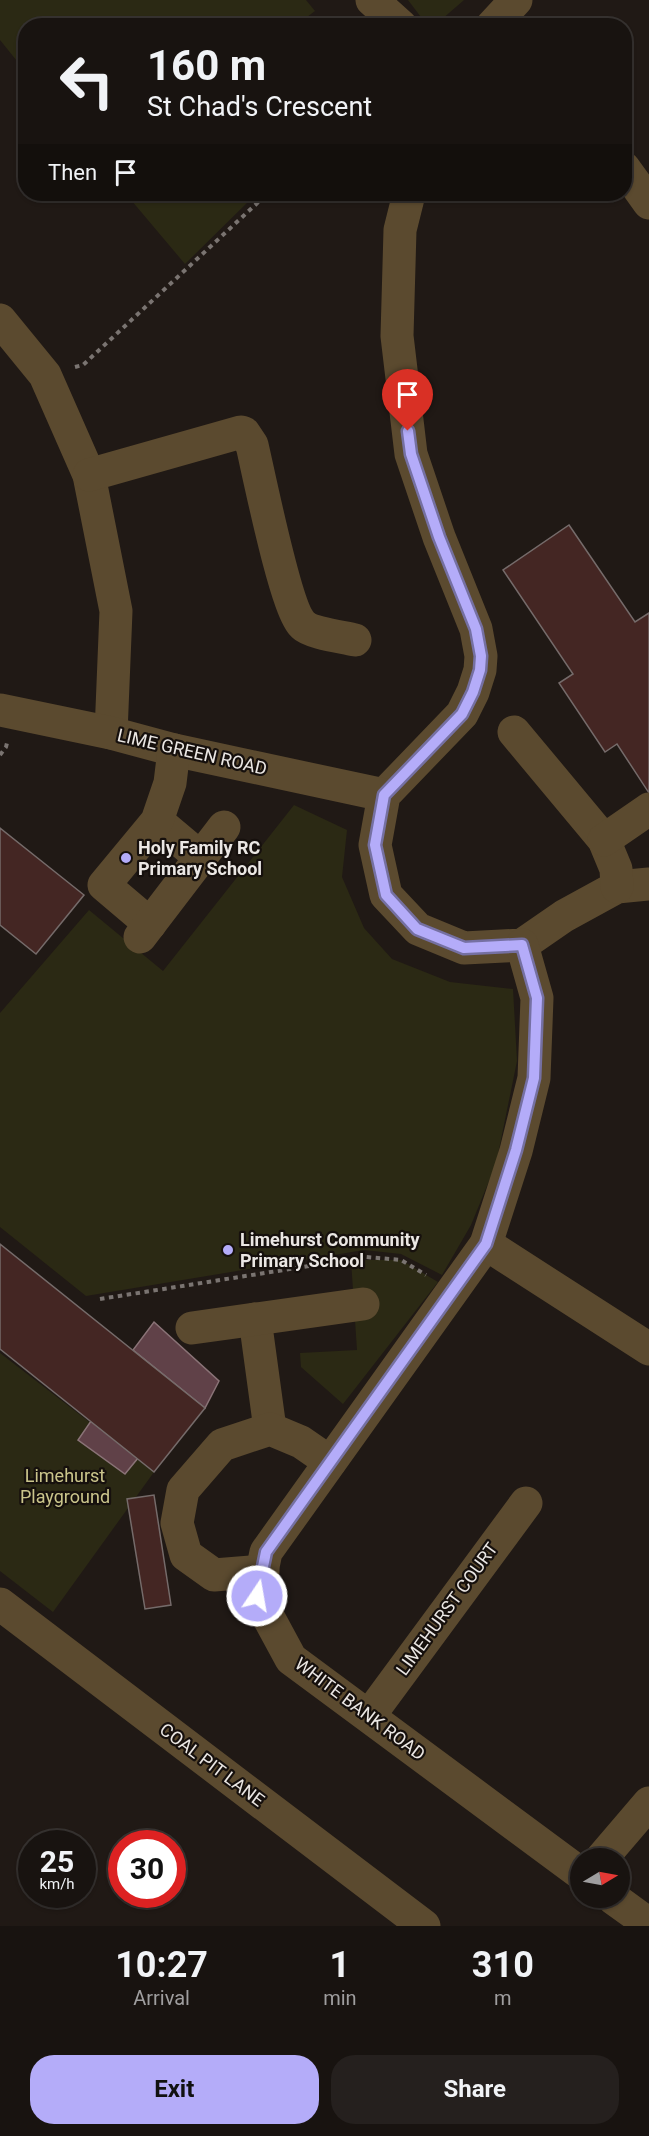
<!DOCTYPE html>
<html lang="en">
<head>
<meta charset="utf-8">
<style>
	:root { --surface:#181310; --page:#25201e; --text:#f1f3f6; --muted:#9f9e9f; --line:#363230; --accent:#b4acf9 }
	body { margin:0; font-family:Roboto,sans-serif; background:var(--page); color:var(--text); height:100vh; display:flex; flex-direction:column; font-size:22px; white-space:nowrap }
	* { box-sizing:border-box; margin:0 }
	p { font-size:20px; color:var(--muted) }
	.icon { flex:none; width:33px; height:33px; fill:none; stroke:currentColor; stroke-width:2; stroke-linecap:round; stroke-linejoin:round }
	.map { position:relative; height:1926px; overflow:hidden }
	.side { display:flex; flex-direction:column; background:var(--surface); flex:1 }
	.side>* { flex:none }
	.top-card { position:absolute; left:18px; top:18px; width:614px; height:183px; border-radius:24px; box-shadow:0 2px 4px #0004,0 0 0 2px var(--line); background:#181310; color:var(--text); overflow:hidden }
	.needle { width:39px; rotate:80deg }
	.fabs { position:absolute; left:570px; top:1848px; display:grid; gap:12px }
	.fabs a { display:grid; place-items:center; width:60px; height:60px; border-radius:50%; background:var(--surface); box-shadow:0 2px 4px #0004,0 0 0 2px var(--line); font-size:30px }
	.speed { position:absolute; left:18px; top:1830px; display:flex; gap:12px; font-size:30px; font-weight:700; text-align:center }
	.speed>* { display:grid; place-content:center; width:78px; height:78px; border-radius:50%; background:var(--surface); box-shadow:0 2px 4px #0004,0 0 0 2px var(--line); line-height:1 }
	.speed small { font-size:15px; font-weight:400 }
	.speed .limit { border:9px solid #d22; background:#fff; color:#111 }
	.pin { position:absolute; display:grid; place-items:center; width:51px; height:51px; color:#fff; margin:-62px -26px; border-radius:50% 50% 50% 0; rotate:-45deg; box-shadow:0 0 6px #0007 }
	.pin .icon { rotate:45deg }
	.me { position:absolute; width:66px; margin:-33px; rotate:12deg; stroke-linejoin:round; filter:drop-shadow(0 0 4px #0008) }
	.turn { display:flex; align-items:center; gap:21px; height:126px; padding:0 30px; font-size:27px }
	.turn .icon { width:78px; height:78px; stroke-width:2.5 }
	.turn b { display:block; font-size:42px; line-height:51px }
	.then { display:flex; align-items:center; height:57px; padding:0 30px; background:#0003; gap:12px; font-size:22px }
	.eta { display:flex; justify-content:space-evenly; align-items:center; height:102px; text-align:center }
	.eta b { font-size:36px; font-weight:700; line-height:42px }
	.action { display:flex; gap:12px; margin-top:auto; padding:12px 30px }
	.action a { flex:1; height:69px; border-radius:24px; background:var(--accent); color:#111; font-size:24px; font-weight:700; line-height:69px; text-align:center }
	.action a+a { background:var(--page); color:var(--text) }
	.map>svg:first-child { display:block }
	.green { fill:#2b2914 }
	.water { fill:#604148; stroke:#8a7377; stroke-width:1.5 }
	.building { fill:#442623; stroke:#756b6a; stroke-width:1.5 }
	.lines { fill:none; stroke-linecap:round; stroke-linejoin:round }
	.path { stroke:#7a7471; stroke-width:4; stroke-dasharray:4.5 4.5; stroke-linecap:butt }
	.minor { stroke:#5b4a2f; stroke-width:33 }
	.route-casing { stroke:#7570a2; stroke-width:15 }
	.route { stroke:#b4acf9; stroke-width:10 }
	.poi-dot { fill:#b4acf9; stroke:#16100d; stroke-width:2 }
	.labels { text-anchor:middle; stroke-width:4.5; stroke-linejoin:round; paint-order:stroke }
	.street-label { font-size:18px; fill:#ebe7e4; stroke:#16100d }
	.poi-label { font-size:18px; font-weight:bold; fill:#ebe7e4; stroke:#16100d; text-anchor:start }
	.park-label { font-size:18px; fill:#cac48b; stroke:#16100d }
</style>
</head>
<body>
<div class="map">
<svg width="649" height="1926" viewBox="0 0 649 1926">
	<rect width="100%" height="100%" fill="#201915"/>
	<g class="green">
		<polygon points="0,0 306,0 315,11 295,26 26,26 25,71 0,40"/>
		<polygon points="408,0 464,0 434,26 427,25"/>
		<polygon points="126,194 256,194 185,264"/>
		<polygon points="294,805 347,830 342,877 364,928 392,959 450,982 513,989 517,1061 496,1164 471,1225 442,1275 401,1254 364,1250 86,1296 0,1227 0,1013 89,910 163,971"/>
		<polygon points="351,1260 401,1260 438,1282 343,1404 301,1367 300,1353 357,1350"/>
		<polygon points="0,1353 154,1472 53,1612 0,1571"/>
	</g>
	<g class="water">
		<polygon points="154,1322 219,1381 205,1408 133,1350"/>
		<polygon points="91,1421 138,1458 125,1474 78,1440"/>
	</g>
	<g class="building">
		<polygon points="569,525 635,622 649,613 649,793 617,744 605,752 559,683 573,674 503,570"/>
		<polygon points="0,828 84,895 36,954 0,925"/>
		<polygon points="0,1244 205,1408 154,1472 0,1349"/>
		<polygon points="154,1495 171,1605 145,1609 127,1499"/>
	</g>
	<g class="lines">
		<g class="path">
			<polyline points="75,367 83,365 267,194"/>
			<polyline points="0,755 6,747 7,743"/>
			<polyline points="100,1299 366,1257 401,1260 426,1275"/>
		</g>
		<g class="minor">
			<polyline points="372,0 401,26"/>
			<polyline points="492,26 516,0"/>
			<polyline points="624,168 649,203"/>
			<polyline points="409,194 400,230 397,336 411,454 439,537 476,629 481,656 480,670 473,692 462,714 384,795 375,845 386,895 418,929 464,948 522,945 564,916 617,887 649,884"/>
			<polyline points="0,320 45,375 89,475 116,611 111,733"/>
			<path d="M 89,475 L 241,432 L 244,433 L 252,445 C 259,475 286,610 303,625 C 311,633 343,637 355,640"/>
			<polyline points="0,710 111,733 174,750 384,795"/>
			<polyline points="514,732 604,840 616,869 617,887"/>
			<polyline points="157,821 201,858"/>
			<polyline points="604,840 649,809"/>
			<polyline points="150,924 104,885 157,821 170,783 174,750"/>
			<polyline points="140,937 224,827"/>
			<polyline points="522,945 537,998 534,1078 516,1151 486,1244 266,1552 257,1596 291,1659 580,1873"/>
			<polyline points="486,1244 649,1349"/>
			<polyline points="255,1319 270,1429"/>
			<polyline points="192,1328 363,1304"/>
			<polyline points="263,1571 214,1575 186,1555 177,1523 183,1490 222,1445 270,1429 301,1442 330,1462"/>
			<polyline points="0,1604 424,1926"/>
			<polyline points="369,1716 526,1503"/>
			<polyline points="602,1858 649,1803"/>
			<polyline points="613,1898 649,1924"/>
		</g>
	</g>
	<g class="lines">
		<defs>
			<polyline id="route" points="257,1596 266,1552 486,1244 516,1150 534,1078 537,998 522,945 464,948 417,929 386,895 375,845 384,795 462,714 473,692 480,670 481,656 476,629 439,537 411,454 408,431"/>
		</defs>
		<use href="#route" class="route-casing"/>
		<use href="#route" class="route"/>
	</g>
	<g class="poi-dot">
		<circle cx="126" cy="858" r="6"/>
		<circle cx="228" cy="1250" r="6"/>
	</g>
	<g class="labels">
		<g class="street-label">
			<text transform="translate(192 752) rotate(13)" y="6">LIME GREEN ROAD</text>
			<text transform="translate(447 1609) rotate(-54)" y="6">LIMEHURST COURT</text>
			<text transform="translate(360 1709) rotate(37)" y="6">WHITE BANK ROAD</text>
			<text transform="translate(212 1765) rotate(37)" y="6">COAL PIT LANE</text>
		</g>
		<g class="poi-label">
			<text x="138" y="854">Holy Family RC<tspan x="138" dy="21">Primary School</tspan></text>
			<text x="240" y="1246">Limehurst Community<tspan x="240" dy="21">Primary School</tspan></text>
		</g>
		<g class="park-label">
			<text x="65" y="1482">Limehurst<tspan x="65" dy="21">Playground</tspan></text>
		</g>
	</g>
</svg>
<div class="fabs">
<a><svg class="needle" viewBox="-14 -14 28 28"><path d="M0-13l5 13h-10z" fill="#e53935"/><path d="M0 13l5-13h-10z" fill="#9f9e9f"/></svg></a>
</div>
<div class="speed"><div>25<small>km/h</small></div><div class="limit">30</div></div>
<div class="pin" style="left:408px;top:431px;background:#d93025"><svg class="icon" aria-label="arrive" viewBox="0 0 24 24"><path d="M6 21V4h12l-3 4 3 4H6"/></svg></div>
<svg class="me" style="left:257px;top:1596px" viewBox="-20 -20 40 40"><circle r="17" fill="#b4acf9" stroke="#fff" stroke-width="3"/><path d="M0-11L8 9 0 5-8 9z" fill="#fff"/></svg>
<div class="top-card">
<div class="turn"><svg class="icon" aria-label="left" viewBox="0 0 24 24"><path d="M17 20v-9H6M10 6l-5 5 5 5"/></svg><div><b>160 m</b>St Chad's Crescent</div></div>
<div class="then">Then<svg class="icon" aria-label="arrive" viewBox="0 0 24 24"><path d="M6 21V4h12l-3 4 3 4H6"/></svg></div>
</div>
</div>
<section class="side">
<div class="eta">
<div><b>10:27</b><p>Arrival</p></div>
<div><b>1</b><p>min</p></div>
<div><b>310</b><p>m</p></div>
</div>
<div class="action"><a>Exit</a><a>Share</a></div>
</section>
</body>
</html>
